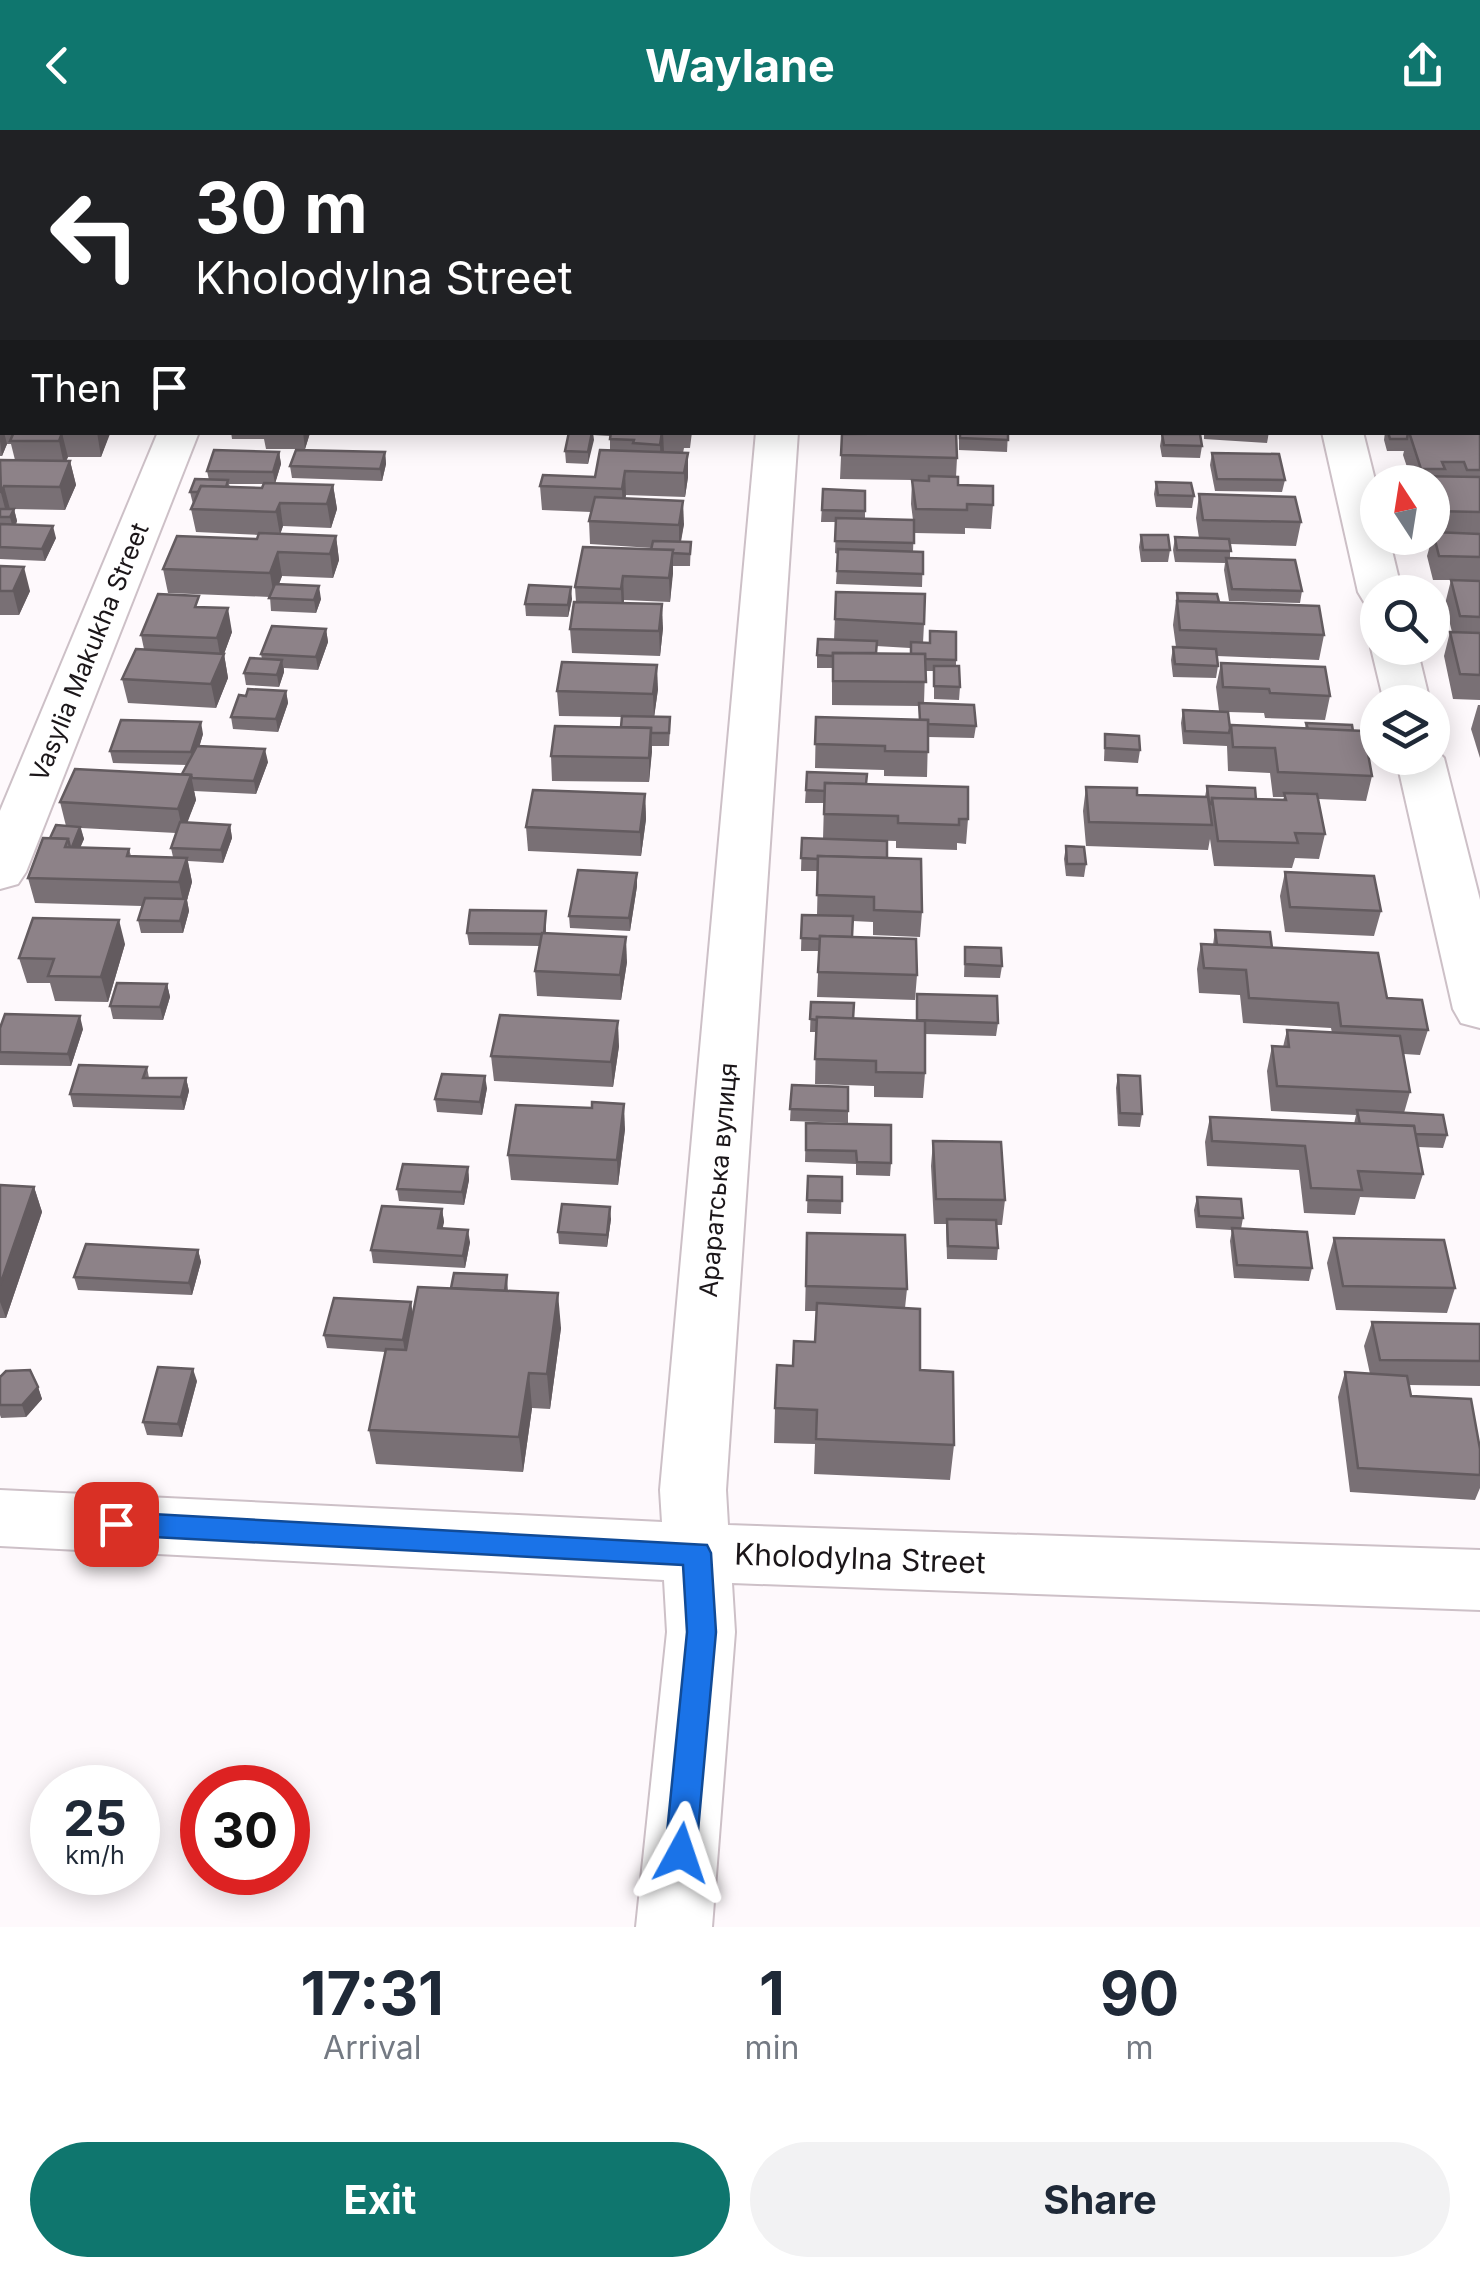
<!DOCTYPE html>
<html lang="en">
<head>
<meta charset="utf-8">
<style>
	:root { --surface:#fff; --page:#f2f2f3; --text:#1f2937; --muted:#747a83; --accent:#0f766e }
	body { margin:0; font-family:Inter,sans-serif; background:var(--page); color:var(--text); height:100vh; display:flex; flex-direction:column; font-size:38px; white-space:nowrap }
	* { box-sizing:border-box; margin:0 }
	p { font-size:32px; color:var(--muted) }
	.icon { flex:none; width:55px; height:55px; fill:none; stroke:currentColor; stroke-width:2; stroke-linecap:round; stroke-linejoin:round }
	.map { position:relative; height:1797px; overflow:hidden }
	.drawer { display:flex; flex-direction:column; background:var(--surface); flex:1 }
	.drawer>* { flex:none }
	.hud { position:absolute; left:0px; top:0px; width:1480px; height:305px; box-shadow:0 5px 25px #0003; background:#202124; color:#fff; overflow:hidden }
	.needle { width:65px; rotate:348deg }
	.tools { position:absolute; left:1360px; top:335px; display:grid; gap:20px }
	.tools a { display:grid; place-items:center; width:90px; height:90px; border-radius:50%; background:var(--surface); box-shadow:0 5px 25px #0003; font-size:50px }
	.speed { position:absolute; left:30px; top:1635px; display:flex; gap:20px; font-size:50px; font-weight:700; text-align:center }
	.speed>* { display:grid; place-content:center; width:130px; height:130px; border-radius:50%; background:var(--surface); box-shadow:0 5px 25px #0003; line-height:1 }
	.speed small { font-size:25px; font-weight:400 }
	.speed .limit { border:15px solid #d22; background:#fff; color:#111 }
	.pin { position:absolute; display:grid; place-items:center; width:85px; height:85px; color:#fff; margin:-42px; border-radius:20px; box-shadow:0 5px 15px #0006 }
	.me { position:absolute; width:110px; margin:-55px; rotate:5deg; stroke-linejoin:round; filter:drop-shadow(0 0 8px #0008) }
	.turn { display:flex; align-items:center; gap:35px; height:210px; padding:0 30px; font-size:45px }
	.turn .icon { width:130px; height:130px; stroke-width:2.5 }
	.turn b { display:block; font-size:70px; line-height:85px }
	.then { display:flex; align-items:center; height:95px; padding:0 30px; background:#0003; gap:20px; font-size:38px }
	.eta { display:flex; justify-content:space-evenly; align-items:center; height:170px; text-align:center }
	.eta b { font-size:60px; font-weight:700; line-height:70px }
	.cta { display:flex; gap:20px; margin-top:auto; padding:20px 30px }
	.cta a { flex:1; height:115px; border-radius:60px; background:var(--accent); color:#fff; font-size:40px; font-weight:700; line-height:115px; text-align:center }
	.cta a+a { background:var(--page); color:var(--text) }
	header { display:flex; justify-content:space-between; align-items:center; height:130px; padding:0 30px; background:var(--accent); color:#fff; font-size:45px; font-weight:700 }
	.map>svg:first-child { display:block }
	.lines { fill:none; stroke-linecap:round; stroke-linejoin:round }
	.minor-casing { stroke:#cdc0c7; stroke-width:4 }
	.minor { fill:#fff; fill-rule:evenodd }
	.wall { fill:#797075; fill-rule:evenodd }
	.shaded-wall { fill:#635b5f }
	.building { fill:#8d8288; stroke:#635b5f; stroke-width:2.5 }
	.route { fill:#1a73e8; stroke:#114b97; stroke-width:2.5 }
	.labels { text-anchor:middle; stroke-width:10; stroke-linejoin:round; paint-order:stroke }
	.street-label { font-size:25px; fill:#1b1619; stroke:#fff }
	.near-street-label { font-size:30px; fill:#1b1619; stroke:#fff }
</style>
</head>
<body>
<header><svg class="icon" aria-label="back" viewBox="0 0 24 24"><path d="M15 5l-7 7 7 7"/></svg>Waylane<svg class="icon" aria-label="share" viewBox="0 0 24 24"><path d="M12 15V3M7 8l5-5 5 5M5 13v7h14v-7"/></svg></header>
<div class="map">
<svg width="1480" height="1797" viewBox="0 0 1480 1797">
	<rect width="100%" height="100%" fill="#fef9fc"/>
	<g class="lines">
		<defs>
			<g id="minor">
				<polygon points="556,0 720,0 721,2 558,2"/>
				<rect x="783" y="0" width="34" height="2"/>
				<rect x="1253" y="0" width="34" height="2"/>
				<rect x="1478" y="11" width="2" height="20"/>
				<polygon points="158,302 199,302 26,742 18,754 0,759 0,681"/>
				<polygon points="756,302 798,302 726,1360 728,1395 1480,1420 1480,1480 732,1453 735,1502 712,1797 636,1797 667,1502 664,1450 0,1416 0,1360 662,1392 660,1360"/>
				<polygon points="1322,302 1363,302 1378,362 1378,408 1389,408 1402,462 1378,462 1378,475 1364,472 1358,462"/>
				<polygon points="1378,508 1378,518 1417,518 1430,572 1384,572 1371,518"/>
				<polygon points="1432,616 1444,628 1480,770 1480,898 1461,893 1453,879 1396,628 1432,628"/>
			</g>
		</defs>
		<use href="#minor" class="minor-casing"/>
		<use href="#minor" class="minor"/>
	</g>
	<g class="wall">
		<polygon points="2,188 2,231 0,230 0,192"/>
		<polygon points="0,290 2,302 110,302 101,327 68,327 66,331 70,331 76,355 65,380 14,379 17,391 16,395 56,408 45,431 0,429 0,330 15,330 11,314 7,314 2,326 0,326"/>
		<polygon points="1480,299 1480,570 1453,569 1444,526 1450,502 1452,502 1445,474 1451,450 1433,450 1427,426 1432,408 1432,352 1412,352 1403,325 1404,321 1387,321 1384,310 1385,302 1478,302"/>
		<polygon points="231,302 360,302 310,303 305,319 266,319 264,309 232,309"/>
		<polygon points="569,302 692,302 690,318 684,318 683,323 688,347 685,367 626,365 625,368 684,394 681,412 691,412 690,436 673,436 670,472 624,470 624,473 663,498 660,526 572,523 570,499 576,472 575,457 651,420 652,418 590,414 589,391 591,382 542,380 540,356 595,347 610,320 610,306 593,305 588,334 566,333 565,321"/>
		<polygon points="959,302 1008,302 1007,322 959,320"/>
		<polygon points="1204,302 1269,302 1267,313 1204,309"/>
		<polygon points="842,304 957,328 956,347 958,355 993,375 991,399 965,398 965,404 915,403 914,396 913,422 923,422 922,457 836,454 838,424 835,423 836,392 821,392 823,359 865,361 865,388 913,390 911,374 912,350 840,349"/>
		<polygon points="1162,304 1202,316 1200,328 1162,327 1160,316"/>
		<path d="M 279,322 L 281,334 L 275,353 L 333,355 L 337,379 L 331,398 L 283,396 L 280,404 L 336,406 L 339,430 L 333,448 L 282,446 L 279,454 L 321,469 L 316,483 L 271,481 L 270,467 L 168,463 L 163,439 L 257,409 L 259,405 L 196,402 L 191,379 L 193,374 L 190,362 L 209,350 L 207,341 ZM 229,354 L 264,354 L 262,358 L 230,357 Z"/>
		<polygon points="385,322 386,334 382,351 292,348 290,336"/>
		<polygon points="1212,323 1285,350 1282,362 1215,361 1210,335"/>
		<polygon points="1156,352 1194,366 1192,378 1156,377 1154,364"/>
		<polygon points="1199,364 1301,392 1296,416 1230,414 1230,428 1302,461 1300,473 1229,471 1224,440 1225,433 1175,432 1173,420 1175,407 1199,408 1196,388"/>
		<polygon points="1141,405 1170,420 1168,432 1141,432 1139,417"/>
		<polygon points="0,436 30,461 19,485 0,485"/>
		<path d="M 836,462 L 924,494 L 923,513 L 929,513 L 930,501 L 956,530 L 956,536 L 960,557 L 959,570 L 934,569 L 934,541 L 925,541 L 924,573 L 976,596 L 974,608 L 928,607 L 927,647 L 884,646 L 884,640 L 815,638 L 816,587 L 919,590 L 919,576 L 832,575 L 832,538 L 817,538 L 817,525 L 834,510 ZM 876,516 L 910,518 L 910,524 L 876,523 Z"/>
		<polygon points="1177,463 1219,472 1324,505 1319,530 1217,526 1218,536 1216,548 1173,547 1171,530 1173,517 1176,517 1173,495"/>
		<polygon points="572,469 568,487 526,486 525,474"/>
		<polygon points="201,477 232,502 224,524 228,548 216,578 128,573 122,549 144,519 141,505"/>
		<polygon points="326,499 328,512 318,540 284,538 284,542 279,557 246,555 244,543 262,529 261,524"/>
		<polygon points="1221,533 1330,566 1325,590 1265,588 1264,583 1228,582 1230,598 1305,599 1306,593 1353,601 1372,646 1366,671 1318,669 1325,704 1319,729 1295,728 1292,738 1214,736 1210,709 1208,720 1086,716 1083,681 1086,657 1137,665 1205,667 1207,656 1256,670 1283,670 1284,667 1273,667 1270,643 1228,641 1227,616 1183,614 1181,593 1183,580 1219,581 1216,557"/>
		<polygon points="658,559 654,587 670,600 669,616 652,616 649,652 552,651 551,626 621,597 622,587 559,586 557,561"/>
		<polygon points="286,561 288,573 278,602 233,599 231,587 246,566"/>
		<polygon points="1478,575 1480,575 1480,628 1471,599"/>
		<path d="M 203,604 L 199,617 L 268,632 L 256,664 L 194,661 L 196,670 L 187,692 L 230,695 L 232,708 L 223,733 L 188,731 L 192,752 L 187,770 L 189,781 L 183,803 L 141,803 L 138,790 L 142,776 L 35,773 L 28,748 L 50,708 L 66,696 L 60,672 L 182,644 L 187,635 L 113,633 L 110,621 ZM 81,698 L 176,703 L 171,718 L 173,727 L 131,726 L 129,719 L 80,717 L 84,709 Z"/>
		<polygon points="1105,604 1140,620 1138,633 1104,631"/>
		<polygon points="807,642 866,654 968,689 966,714 957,713 957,720 896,718 896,711 823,709 824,673 805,673"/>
		<polygon points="645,664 646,689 641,726 528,721 526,697"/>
		<polygon points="802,708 887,728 922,782 920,807 873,805 873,792 853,791 852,807 917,845 915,870 817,867 819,821 801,821 802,785 817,785 818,741 801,741"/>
		<polygon points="1066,716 1086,734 1084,747 1066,746 1064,729"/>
		<polygon points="1285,742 1381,781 1374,806 1285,802 1280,766"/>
		<polygon points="637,743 637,756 630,801 570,798 569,786"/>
		<polygon points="546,781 546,803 627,832 621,870 537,866 535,841 539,816 469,815 467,803"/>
		<polygon points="1215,800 1272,818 1387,868 1428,900 1420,925 1404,924 1410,962 1404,983 1447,1005 1443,1018 1418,1017 1423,1044 1415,1069 1360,1067 1355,1085 1304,1083 1299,1040 1207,1036 1205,1012 1210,987 1354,994 1356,985 1271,981 1267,941 1272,916 1283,917 1287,900 1332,903 1331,898 1243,893 1240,865 1199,863 1197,839 1201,814 1213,815"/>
		<polygon points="125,814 108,872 55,871 50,853 27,853 19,828"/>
		<polygon points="965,817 1002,836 1000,848 964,847"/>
		<polygon points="167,854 170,867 163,890 113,889 110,876"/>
		<polygon points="917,864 998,893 996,906 925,904 925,943 923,968 874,967 874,956 815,954 816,902 810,902 811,872 853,889 916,891"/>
		<polygon points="0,898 83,899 71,936 0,935"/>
		<polygon points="619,916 613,957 494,951 491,926"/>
		<polygon points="147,937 149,948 186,948 189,961 184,980 73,977 70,964"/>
		<polygon points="1118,945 1142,984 1140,997 1118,996 1116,958"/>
		<polygon points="792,955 848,957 848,993 790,991"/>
		<polygon points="487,958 482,985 437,982 435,969"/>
		<polygon points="806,993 891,1033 890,1046 856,1045 856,1034 805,1032"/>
		<polygon points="625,999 618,1055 511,1050 508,1025"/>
		<polygon points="933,1011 1005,1070 1002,1095 996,1095 998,1118 997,1130 947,1129 946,1094 934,1094 931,1036"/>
		<polygon points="468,1037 469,1050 464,1075 399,1071 397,1059"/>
		<polygon points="808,1046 842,1047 841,1084 807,1083"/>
		<polygon points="0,1055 34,1057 42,1082 6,1188 0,1188"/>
		<polygon points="1197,1067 1243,1088 1241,1099 1312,1138 1309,1151 1234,1148 1230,1111 1232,1100 1196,1098 1194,1080"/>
		<polygon points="442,1079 444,1092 442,1098 470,1112 465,1138 373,1133 371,1120"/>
		<polygon points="611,1089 607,1117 559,1114 558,1102"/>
		<polygon points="807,1103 907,1159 905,1178 920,1240 954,1315 950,1350 814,1344 815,1314 774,1313 775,1278 793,1236 815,1212 817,1181 805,1181"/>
		<polygon points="1334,1108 1455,1158 1447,1183 1336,1180 1327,1133"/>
		<polygon points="198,1120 201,1132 192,1165 78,1160 74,1147"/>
		<polygon points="507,1145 508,1161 561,1198 550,1279 532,1278 523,1342 376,1334 369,1300 385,1222 327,1218 324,1205 413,1183 451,1158"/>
		<polygon points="1372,1192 1480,1194 1480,1256 1409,1255 1411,1266 1480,1319 1480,1358 1475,1370 1350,1362 1338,1267 1345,1242 1370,1244 1364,1216"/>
		<polygon points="0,1247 38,1257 42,1269 26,1287 1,1288 0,1285"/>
		<polygon points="197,1251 182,1307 147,1305 143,1292"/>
	</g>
	<g class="shaded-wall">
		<polygon points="4,302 7,314 2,326 0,311"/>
		<polygon points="97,302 110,302 110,304 101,327"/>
		<polygon points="303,302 310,303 305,319"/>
		<polygon points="592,302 593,302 594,310 588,334 588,322"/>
		<polygon points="663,302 664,322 661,338 660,315"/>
		<polygon points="62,303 68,327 64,335 59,311"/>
		<polygon points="279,322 281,334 275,354 273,342"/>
		<polygon points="385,322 386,334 382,351 380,339"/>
		<polygon points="688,323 688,347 685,367 684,343"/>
		<polygon points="70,331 76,355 65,380 60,357"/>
		<polygon points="625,341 626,365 623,383 622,359"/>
		<polygon points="333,355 337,379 331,398 327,374"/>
		<polygon points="4,356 10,379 7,386 1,363"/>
		<polygon points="683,371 684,394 679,419 679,395"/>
		<polygon points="280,373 283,396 280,405 276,382"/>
		<polygon points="14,379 17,391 13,399 10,387"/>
		<polygon points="53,396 56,408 45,431 42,419"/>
		<polygon points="336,406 339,430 333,448 330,424"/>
		<polygon points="673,420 673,444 670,472 669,448"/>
		<polygon points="278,422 282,446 274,467 270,443"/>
		<polygon points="24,437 30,461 19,485 13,461"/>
		<polygon points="623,446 624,470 622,483 621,459"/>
		<polygon points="319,456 321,469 316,483 314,470"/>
		<polygon points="571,457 572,469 568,487 568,475"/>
		<polygon points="662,474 663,498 660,526 659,501"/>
		<polygon points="228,478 232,502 224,524 228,548 216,578 211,554 221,531 217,508"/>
		<polygon points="326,499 328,512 318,540 316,527"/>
		<polygon points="282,530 284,542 279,557 277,545"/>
		<polygon points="657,535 658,559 654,588 653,564"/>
		<polygon points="286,561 288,573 278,602 276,589"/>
		<polygon points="201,592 203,604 194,635 191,622"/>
		<polygon points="651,598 652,622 649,652 649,628"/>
		<polygon points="265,619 268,632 256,664 254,651"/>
		<polygon points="191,645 196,670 183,704 178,679"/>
		<polygon points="645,664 646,689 641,726 640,702"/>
		<polygon points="230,695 232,708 223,733 221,720"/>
		<polygon points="80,697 84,709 75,730 72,717"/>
		<polygon points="187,728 192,752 187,770 189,781 183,803 180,791 184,777 179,752"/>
		<polygon points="637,743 637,756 630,801 629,788"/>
		<polygon points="119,790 125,814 108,872 101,847"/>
		<polygon points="626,807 627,832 621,870 620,845"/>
		<polygon points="167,854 170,867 163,890 160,877"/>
		<polygon points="80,886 83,899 71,936 68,924"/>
		<polygon points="618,891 619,916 613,957 611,932"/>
		<polygon points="485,946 487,958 482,985 480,972"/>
		<polygon points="186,948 189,961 184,980 181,967"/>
		<polygon points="624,974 625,999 618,1055 617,1030"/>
		<polygon points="468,1037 469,1050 464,1075 462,1062"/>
		<polygon points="34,1057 42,1082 6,1188 0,1172 0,1155"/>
		<polygon points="610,1077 611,1089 607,1117 607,1105"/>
		<polygon points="442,1079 444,1092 440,1111 438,1098"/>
		<polygon points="468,1100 470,1112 465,1138 463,1126"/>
		<polygon points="198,1120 201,1132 192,1165 189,1153"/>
		<polygon points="558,1163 561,1198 550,1279 547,1244"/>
		<polygon points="411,1172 413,1184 405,1223 403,1210"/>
		<polygon points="193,1239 197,1251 182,1307 178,1294"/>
		<polygon points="529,1243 532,1278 523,1342 519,1307"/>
		<polygon points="38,1257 42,1269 26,1287 22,1275"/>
	</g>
	<g class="building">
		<polygon points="53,0 126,0 125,2 52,2"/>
		<polygon points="1478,156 1480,157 1480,181 1478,180"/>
		<polygon points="2,188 2,208 0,208 0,192"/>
		<polygon points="0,290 2,290 2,302 4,302 0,311"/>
		<polygon points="14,302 97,302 62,303 59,311 10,311"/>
		<polygon points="569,302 592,302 588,322 565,321"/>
		<polygon points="611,302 662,302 660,315 633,313 634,310 610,309"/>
		<polygon points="960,302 1008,302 1008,310 960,308"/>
		<polygon points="1388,302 1408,302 1407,309 1390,309"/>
		<polygon points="1409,302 1480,302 1480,340 1467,340 1464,332 1442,332 1445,339 1421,339"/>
		<polygon points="956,303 957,328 841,325 842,304"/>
		<polygon points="1162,304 1200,304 1202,316 1164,315"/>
		<polygon points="214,320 279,322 273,342 207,341"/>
		<polygon points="296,320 385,322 380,339 290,336"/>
		<polygon points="600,320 688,323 684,343 625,341 622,359 540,356 543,345 595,347"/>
		<polygon points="1212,323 1279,324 1285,350 1217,349"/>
		<polygon points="0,330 70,331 60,357 4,356 1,363"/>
		<polygon points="929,346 958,347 958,355 993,356 993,375 967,374 967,380 916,379 912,350 929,351"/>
		<polygon points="1414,346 1480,347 1480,382 1432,381 1432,352 1416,352"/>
		<polygon points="195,349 228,350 226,357 201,356 198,362 190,362"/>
		<polygon points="1156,352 1191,353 1194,366 1158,365"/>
		<polygon points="264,353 333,355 327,374 280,373 276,382 191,379 201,356 262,358"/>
		<polygon points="823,359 865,361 865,381 822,380"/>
		<polygon points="1199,364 1295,367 1301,392 1203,390"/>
		<polygon points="595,367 683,371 679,395 589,391"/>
		<polygon points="0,379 14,379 10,387 0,387"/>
		<polygon points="836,388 914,390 914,413 835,411"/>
		<polygon points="0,394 53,396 42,419 0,417"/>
		<polygon points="1433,402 1480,404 1480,427 1439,426"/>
		<polygon points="259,403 336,406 330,424 278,422 270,443 163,439 177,406 257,409"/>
		<polygon points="1141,405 1168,405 1170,420 1143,420"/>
		<polygon points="1175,407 1229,409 1231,421 1177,420"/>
		<polygon points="653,411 691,412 690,424 672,423 673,420 651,420"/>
		<polygon points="583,417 673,420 669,448 623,446 621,459 575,457"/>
		<polygon points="838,419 923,422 923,444 837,441"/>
		<polygon points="1226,428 1295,430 1302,461 1232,459"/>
		<polygon points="0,436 24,437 13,461 0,461"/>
		<polygon points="1451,450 1480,451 1480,487 1460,486"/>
		<polygon points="275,454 319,456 314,470 269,468"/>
		<polygon points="529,455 571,457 568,475 525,474"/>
		<polygon points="836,462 925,464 924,494 835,489"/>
		<polygon points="1177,463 1217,464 1219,472 1178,471"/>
		<polygon points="158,464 199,466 195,477 228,478 217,508 141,505"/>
		<polygon points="1177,471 1319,476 1324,505 1180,500"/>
		<polygon points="574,472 662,474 659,501 570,499"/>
		<polygon points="272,496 326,499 316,527 261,524"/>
		<polygon points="930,501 956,502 956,530 925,529 925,524 911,524 911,512 930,513"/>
		<polygon points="1450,502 1480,503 1480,545 1460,544"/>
		<polygon points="818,509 877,511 876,523 833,523 833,526 817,525"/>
		<polygon points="1173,517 1216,519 1218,536 1175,534"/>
		<polygon points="136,519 224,524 211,554 122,549"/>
		<polygon points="833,523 925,524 926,552 833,551"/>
		<polygon points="250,528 282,530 277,545 244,543"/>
		<polygon points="562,532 657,535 653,564 557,561"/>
		<polygon points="1221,533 1325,537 1330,566 1270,563 1269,559 1223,557"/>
		<polygon points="934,536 959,536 960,557 934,556"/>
		<polygon points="248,559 286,561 276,589 231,587 239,565 246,566"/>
		<polygon points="919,573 974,575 976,596 928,594 928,590 920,590"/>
		<polygon points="1183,580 1228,582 1230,598 1229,603 1185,601"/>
		<polygon points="622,586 670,587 669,603 651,603 651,598 621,597"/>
		<polygon points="816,587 928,590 928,622 885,621 885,616 815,614"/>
		<polygon points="121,590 201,592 191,622 110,621"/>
		<polygon points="1306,593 1352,595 1353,601 1308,599"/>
		<polygon points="1231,595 1364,601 1372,646 1278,642 1275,618 1233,617"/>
		<polygon points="555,596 651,598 649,628 551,626"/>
		<polygon points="1105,604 1139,606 1140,620 1105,618"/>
		<polygon points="197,616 265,619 254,651 192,648 191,645 182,644"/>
		<polygon points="75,639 191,645 178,679 60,672"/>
		<polygon points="807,642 867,644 866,654 825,653 825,661 806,660"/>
		<polygon points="825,653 968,657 968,689 959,689 959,695 898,693 898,686 824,684"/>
		<polygon points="1207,656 1255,658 1256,670 1212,668 1211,674 1209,673"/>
		<polygon points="1086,657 1137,658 1137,665 1208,667 1212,695 1089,692"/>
		<polygon points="533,660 645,664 640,702 526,697"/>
		<polygon points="1284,663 1317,664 1325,704 1295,703 1298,713 1218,711 1212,668 1286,670"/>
		<polygon points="180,692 230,695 221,720 171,718"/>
		<polygon points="56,695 80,697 72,717 70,717 68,709 50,708"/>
		<polygon points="43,708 68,709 65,717 129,719 127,726 187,728 179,752 28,748"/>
		<polygon points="802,708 887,711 887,728 818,726 818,729 801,728"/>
		<polygon points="1066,716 1084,717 1086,734 1067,734"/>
		<polygon points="818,726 921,729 922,782 874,780 874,767 817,765"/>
		<polygon points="578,740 637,743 629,788 569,786"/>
		<polygon points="1285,742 1374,746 1381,781 1290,777"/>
		<polygon points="145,768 186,769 180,791 138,790"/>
		<polygon points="470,780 546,781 544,804 467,803"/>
		<polygon points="802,785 853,786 852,807 820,806 820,809 801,808"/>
		<polygon points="33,788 119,790 101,847 48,846 54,829 19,828"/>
		<polygon points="1215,800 1270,802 1272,818 1217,815"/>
		<polygon points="542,803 626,807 620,845 535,841"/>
		<polygon points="820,806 916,809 917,845 818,842"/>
		<polygon points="1201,814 1378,823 1387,868 1422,870 1428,900 1341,896 1338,873 1249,868 1246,840 1204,838"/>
		<polygon points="965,817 1001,818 1002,836 965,834"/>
		<polygon points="117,853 167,854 160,877 110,876"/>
		<polygon points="917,864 997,866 998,893 917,890"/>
		<polygon points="811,872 854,873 853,889 817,887 817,890 810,889"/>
		<polygon points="5,884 80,886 68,924 0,922 0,898"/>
		<polygon points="500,885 618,891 611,932 491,926"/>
		<polygon points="817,887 925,891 925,943 876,942 876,931 815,929"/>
		<polygon points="1287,900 1400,906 1410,962 1277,956 1272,916 1289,917"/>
		<polygon points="79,935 147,937 143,948 186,948 181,967 70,964"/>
		<polygon points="442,944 485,946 480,972 435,969"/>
		<polygon points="1118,945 1140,946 1142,984 1120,983"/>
		<polygon points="792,955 848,957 848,981 790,979"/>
		<polygon points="592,972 624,974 617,1030 508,1025 516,975 592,978"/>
		<polygon points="1357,980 1443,985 1447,1005 1415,1004 1414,996 1360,994"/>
		<polygon points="1210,987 1414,996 1423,1044 1358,1041 1362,1060 1311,1058 1305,1016 1212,1011"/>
		<polygon points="806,993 891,995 891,1033 857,1032 856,1021 806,1020"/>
		<polygon points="933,1011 1001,1012 1005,1070 936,1069"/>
		<polygon points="403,1034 468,1037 462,1062 397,1059"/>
		<polygon points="808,1046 842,1047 842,1071 807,1070"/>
		<polygon points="0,1055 34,1057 0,1155"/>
		<polygon points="1197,1067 1241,1069 1243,1088 1199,1086"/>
		<polygon points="562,1074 610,1077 607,1105 558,1102"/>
		<polygon points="382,1076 442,1079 438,1098 468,1100 463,1126 371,1120"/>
		<polygon points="947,1089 996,1090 998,1118 948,1116"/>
		<polygon points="1232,1098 1307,1102 1312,1138 1237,1135"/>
		<polygon points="807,1103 905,1105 907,1159 806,1156"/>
		<polygon points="1334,1108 1444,1110 1455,1158 1343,1156"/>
		<polygon points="86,1114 198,1120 189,1153 74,1147"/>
		<polygon points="454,1143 507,1145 505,1161 451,1158"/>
		<polygon points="418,1157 558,1163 547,1244 529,1243 519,1307 369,1300 386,1219 406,1220"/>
		<polygon points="334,1168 411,1172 403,1210 324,1205"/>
		<polygon points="817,1173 920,1179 920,1240 953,1242 954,1315 816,1309 817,1280 775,1278 777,1235 793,1236 794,1211 815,1212"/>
		<polygon points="1372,1192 1480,1194 1480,1231 1380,1230"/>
		<polygon points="158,1237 193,1239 178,1294 143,1292"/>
		<polygon points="30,1240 38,1257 22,1275 0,1275 0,1247 6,1241"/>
		<polygon points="1345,1242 1407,1246 1411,1266 1471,1269 1480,1319 1480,1345 1358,1338"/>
	</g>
	<polygon class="route" points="116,1382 707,1415 711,1423 716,1502 696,1723 692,1734 681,1738 670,1734 665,1723 687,1502 683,1435 116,1405 107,1402 103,1394 107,1385"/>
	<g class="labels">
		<g class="street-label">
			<text transform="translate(89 522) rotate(-68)" y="9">Vasylia Makukha Street</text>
			<text transform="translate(718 1050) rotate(-85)" y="9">Араратська вулиця</text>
		</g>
		<g class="near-street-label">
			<text transform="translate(860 1429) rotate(2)" y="10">Kholodylna Street</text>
		</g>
	</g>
</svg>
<div class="tools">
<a><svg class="needle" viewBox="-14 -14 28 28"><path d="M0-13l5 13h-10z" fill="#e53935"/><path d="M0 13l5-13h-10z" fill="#747a83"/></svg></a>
<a><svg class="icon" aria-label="search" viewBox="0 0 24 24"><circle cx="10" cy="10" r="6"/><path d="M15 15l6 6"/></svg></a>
<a><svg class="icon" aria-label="layers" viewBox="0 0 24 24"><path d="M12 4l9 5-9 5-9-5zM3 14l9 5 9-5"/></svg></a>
</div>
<div class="speed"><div>25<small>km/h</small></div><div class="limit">30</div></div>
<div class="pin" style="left:116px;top:1394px;background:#d93025"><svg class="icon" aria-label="arrive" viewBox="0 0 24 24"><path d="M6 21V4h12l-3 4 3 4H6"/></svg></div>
<svg class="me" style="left:681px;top:1723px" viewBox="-20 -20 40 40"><path d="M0-17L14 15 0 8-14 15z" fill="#1a73e8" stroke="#fff" stroke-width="4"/></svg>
<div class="hud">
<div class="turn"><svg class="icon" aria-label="left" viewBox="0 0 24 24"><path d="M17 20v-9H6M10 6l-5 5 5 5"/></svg><div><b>30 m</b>Kholodylna Street</div></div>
<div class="then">Then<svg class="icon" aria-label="arrive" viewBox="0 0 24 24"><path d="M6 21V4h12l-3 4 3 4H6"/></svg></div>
</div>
</div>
<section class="drawer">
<div class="eta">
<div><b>17:31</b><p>Arrival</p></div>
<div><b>1</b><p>min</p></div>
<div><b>90</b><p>m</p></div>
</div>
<div class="cta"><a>Exit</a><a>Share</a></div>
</section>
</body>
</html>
